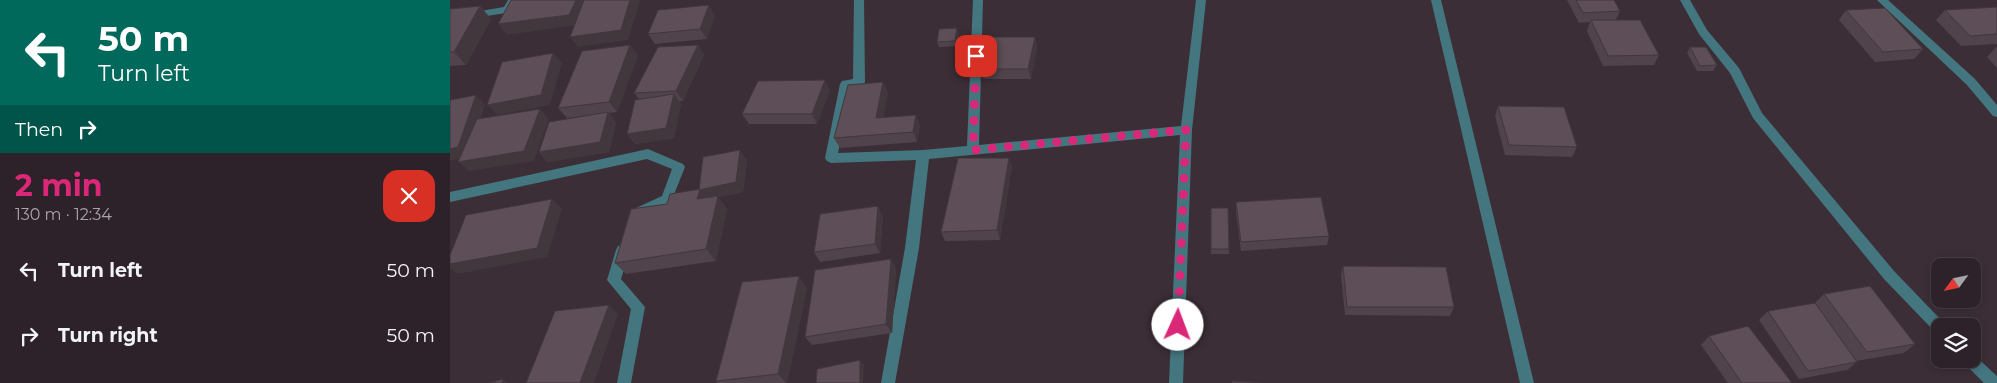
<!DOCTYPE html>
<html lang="en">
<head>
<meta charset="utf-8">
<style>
	:root { --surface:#2d2229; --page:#392f35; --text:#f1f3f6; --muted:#a7a4a8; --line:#483f46; --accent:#db2777 }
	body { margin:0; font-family:Montserrat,sans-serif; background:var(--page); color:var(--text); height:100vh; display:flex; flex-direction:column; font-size:19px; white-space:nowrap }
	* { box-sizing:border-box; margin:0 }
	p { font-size:16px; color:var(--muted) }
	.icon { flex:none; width:28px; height:28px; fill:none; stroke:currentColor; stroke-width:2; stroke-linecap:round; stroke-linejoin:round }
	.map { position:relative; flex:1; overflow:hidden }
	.details { display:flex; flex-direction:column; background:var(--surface); width:450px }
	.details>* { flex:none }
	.banner { background:#00695c; color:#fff; overflow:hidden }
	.needle { width:32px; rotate:237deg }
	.buttons { position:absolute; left:1481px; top:258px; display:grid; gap:10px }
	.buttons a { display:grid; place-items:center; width:50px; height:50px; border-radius:10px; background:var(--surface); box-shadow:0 2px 8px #0003,0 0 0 1px var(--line); font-size:25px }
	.pin { position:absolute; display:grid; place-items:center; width:42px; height:42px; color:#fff; margin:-21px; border-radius:10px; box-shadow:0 2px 8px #0006 }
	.me { position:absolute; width:55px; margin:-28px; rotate:2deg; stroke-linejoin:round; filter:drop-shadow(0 0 4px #0008) }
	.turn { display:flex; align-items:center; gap:18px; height:105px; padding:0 15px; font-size:22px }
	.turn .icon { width:65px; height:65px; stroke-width:2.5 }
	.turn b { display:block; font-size:35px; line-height:42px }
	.then { display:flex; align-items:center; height:48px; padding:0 15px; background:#0003; gap:10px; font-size:19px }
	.round { display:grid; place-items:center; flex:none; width:52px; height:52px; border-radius:15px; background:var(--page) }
	.head { display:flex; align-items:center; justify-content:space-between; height:85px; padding:0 15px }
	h1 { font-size:30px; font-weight:700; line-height:38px; color:var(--accent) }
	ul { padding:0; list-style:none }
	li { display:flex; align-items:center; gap:15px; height:65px; padding:0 15px }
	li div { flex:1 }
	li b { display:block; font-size:19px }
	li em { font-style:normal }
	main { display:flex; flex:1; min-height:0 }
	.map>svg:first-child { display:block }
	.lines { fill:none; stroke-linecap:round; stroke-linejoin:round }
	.minor { fill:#44767f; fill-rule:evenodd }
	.wall { fill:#50434b }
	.shaded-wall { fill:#41373d }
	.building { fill:#5d4e57; stroke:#41373d }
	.route { stroke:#db2777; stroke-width:9; stroke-dasharray:0 16.2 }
</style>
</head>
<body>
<main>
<section class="details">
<div class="banner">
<div class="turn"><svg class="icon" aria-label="left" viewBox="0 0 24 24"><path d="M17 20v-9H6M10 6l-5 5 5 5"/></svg><div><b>50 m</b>Turn left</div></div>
<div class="then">Then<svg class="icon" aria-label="right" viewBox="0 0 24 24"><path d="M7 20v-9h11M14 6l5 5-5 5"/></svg></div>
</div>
<div class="head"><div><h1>2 min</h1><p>130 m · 12:34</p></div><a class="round" style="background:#d93025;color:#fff"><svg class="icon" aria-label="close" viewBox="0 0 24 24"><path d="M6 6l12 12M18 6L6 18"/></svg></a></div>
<ul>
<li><svg class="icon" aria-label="left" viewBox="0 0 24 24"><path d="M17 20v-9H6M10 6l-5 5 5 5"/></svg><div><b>Turn left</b></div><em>50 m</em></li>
<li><svg class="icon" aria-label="right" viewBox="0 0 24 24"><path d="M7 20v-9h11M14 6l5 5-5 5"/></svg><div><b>Turn right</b></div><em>50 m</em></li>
</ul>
</section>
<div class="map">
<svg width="1547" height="383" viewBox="0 0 1547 383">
	<rect width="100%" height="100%" fill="#3c2e37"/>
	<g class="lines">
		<g class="minor">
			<polygon points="58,0 68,0 61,12 0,22 0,16 54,7"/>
			<polygon points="404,0 414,0 415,82 413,85 401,87 388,153 473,150 517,146 523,0 533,0 529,145 731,126 746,0 756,0 742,130 733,383 719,383 730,135 479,159 469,248 445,383 431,383 455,248 466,160 381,163 377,161 375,158 390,84 392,81 403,79"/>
			<polygon points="981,0 991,0 1084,383 1070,383"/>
			<polygon points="1230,0 1240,0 1257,30 1289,68 1312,113 1444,271 1495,324 1496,326 1490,326 1490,334 1485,332 1434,279 1303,118 1280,73 1249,34"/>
			<polygon points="1427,0 1438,0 1525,79 1547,105 1547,117 1543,116 1517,85"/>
			<polygon points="198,149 233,164 235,167 221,202 191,217 186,216 185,212 186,208 212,196 222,169 197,159 0,202 0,192"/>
			<polygon points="173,245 178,246 180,250 171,279 195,307 181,383 167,383 181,309 157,280 166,250 168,246"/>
			<polygon points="1522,353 1547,376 1547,383 1534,383 1515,364 1513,359 1522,359"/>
		</g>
	</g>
	<g class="wall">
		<polygon points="1117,0 1164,0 1170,11 1166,20 1209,55 1204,65 1153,66 1137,31 1140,22 1129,23"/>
		<polygon points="30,6 41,19 16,65 0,66 0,9"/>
		<polygon points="1547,7 1547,44 1511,46 1486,20 1495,10"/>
		<polygon points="1396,10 1473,49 1464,59 1425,62 1389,20"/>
		<polygon points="265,15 257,39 205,44 198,34"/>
		<polygon points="509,34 507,46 489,47 487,42"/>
		<polygon points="585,37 587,47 581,79 533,79 530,69"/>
		<polygon points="248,45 254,55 233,101 229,101 231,104 224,138 185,144 177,134 189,99 184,93"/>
		<polygon points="1240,47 1267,65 1263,71 1247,71 1237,53"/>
		<polygon points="1546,47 1547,47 1547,68 1537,57"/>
		<polygon points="188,55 167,112 159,113 166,122 159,152 98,162 89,152 135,116 117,118 108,108"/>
		<polygon points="380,90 367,124 299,124 292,114"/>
		<polygon points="438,92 433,118 470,125 467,142 390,148 384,138"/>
		<polygon points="1048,106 1127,147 1122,157 1055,155 1045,116"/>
		<polygon points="559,158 562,167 550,240 495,241 491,232"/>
		<polygon points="297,160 293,192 268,197 277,209 266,261 176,274 165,263 217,204 249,189"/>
		<polygon points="786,202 879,236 877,245 791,251 786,212"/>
		<polygon points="761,208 778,208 779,254 761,254"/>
		<polygon points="433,216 430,253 370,262 364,252"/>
		<polygon points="893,266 1004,307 1000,316 895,315 891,275"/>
		<polygon points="446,268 442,333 362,345 355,337"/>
		<polygon points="357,288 337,383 268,383 266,381"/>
		<polygon points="1374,294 1465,344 1454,353 1406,361 1365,303"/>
		<polygon points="1318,311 1407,362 1397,370 1349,379 1309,320"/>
		<polygon points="1259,336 1342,383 1278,383 1251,345"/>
	</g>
	<g class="shaded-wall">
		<polygon points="126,0 137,0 127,25 57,35 48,24"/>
		<polygon points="180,0 189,0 190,2 178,40 128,47 120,37"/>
		<polygon points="259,5 265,15 257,39 250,29"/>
		<polygon points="30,6 41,19 16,65 4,52"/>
		<polygon points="507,28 509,34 507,46 505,41"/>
		<polygon points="585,37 587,47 581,79 578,69"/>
		<polygon points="180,45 188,55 167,112 159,102"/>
		<polygon points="248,45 254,55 233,101 226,91"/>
		<polygon points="103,53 112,63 100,105 47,115 37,105"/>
		<polygon points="375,80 380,90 367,124 362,114"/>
		<polygon points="433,82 438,92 431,128 426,118"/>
		<polygon points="224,94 231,104 224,138 185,144 177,134"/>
		<polygon points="26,95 35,105 19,157 0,161 0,149"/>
		<polygon points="90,109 99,119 84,161 19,171 8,162"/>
		<polygon points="158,112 166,122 159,152 98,162 89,152"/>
		<polygon points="466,115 470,125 467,142 463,132"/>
		<polygon points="290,150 297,160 293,192 268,197 277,209 266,261 256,249 247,199 249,190"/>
		<polygon points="559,158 562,167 550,240 547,230"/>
		<polygon points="102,199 112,209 97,257 8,274 0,268 0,264"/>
		<polygon points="428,206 433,216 430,253 425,244"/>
		<polygon points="441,259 446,268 442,333 436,324"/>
		<polygon points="349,276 357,288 337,383 336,383 328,374"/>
		<polygon points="159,305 168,314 144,383 130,383"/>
		<polygon points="410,360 414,365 413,383 410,383"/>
		<polygon points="53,379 59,383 52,383"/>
	</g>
	<g class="building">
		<polygon points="61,0 126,0 119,15 48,24"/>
		<polygon points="134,0 180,0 171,30 120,37"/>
		<polygon points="1126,0 1164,0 1170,11 1133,13"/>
		<polygon points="259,5 250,29 198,34 208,10"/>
		<polygon points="30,6 4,52 0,52 0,9"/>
		<polygon points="1547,7 1547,34 1520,36 1495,10"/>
		<polygon points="1435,8 1473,49 1433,52 1396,10"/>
		<polygon points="1141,20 1190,20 1209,55 1158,56"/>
		<polygon points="507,28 505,41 487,42 489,29"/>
		<polygon points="539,37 585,37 578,69 530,69"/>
		<polygon points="180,45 159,102 108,108 132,51"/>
		<polygon points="248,45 226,91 184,93 208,47"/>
		<polygon points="1240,47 1256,47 1267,65 1250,66"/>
		<polygon points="103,53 91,95 37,105 52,62"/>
		<polygon points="375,80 362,114 292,114 308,81"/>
		<polygon points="433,82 426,118 466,115 463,132 384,138 398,85"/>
		<polygon points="224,94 216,128 177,134 185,100"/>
		<polygon points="26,95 8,147 0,149 0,100"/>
		<polygon points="1048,106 1114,107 1127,147 1059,145"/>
		<polygon points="90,109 74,151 8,162 27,119"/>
		<polygon points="158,112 150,142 89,152 99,122"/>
		<polygon points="290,150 286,182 249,190 253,157"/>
		<polygon points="508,158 559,158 547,230 491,232"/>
		<polygon points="250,189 247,199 268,196 256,249 165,263 181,209 217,204 220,194"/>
		<polygon points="871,197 879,236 791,242 786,202"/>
		<polygon points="102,199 87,248 0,264 0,255 16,215"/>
		<polygon points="428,206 425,244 364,252 370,214"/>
		<polygon points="761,208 778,208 779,249 761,249"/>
		<polygon points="441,259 436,324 355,337 365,270"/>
		<polygon points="893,266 996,267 1004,307 897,307"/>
		<polygon points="349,276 328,374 266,381 292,282"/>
		<polygon points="1420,286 1465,344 1417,352 1374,294"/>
		<polygon points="1365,303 1407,362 1358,371 1318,311"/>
		<polygon points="159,305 130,383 76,383 105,311"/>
		<polygon points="1298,326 1342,383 1292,383 1259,336"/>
		<polygon points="410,360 410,383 366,383 367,369"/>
		<polygon points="53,379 52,383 39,383"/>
		<polygon points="782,381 813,383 782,383"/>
	</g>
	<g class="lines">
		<polyline class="route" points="526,56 523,150 736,130 728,325"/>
	</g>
</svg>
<div class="buttons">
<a><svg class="needle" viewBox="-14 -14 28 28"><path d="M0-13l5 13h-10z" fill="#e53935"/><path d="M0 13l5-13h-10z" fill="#a7a4a8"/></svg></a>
<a><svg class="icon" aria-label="layers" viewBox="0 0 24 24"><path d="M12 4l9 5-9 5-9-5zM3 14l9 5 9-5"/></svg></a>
</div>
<div class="pin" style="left:526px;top:56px;background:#d93025"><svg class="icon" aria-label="arrive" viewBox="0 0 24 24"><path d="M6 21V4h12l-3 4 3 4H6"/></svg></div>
<svg class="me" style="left:728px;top:325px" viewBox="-20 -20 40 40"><circle r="19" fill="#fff"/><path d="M0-13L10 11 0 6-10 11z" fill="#db2777"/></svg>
</div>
</main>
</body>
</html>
